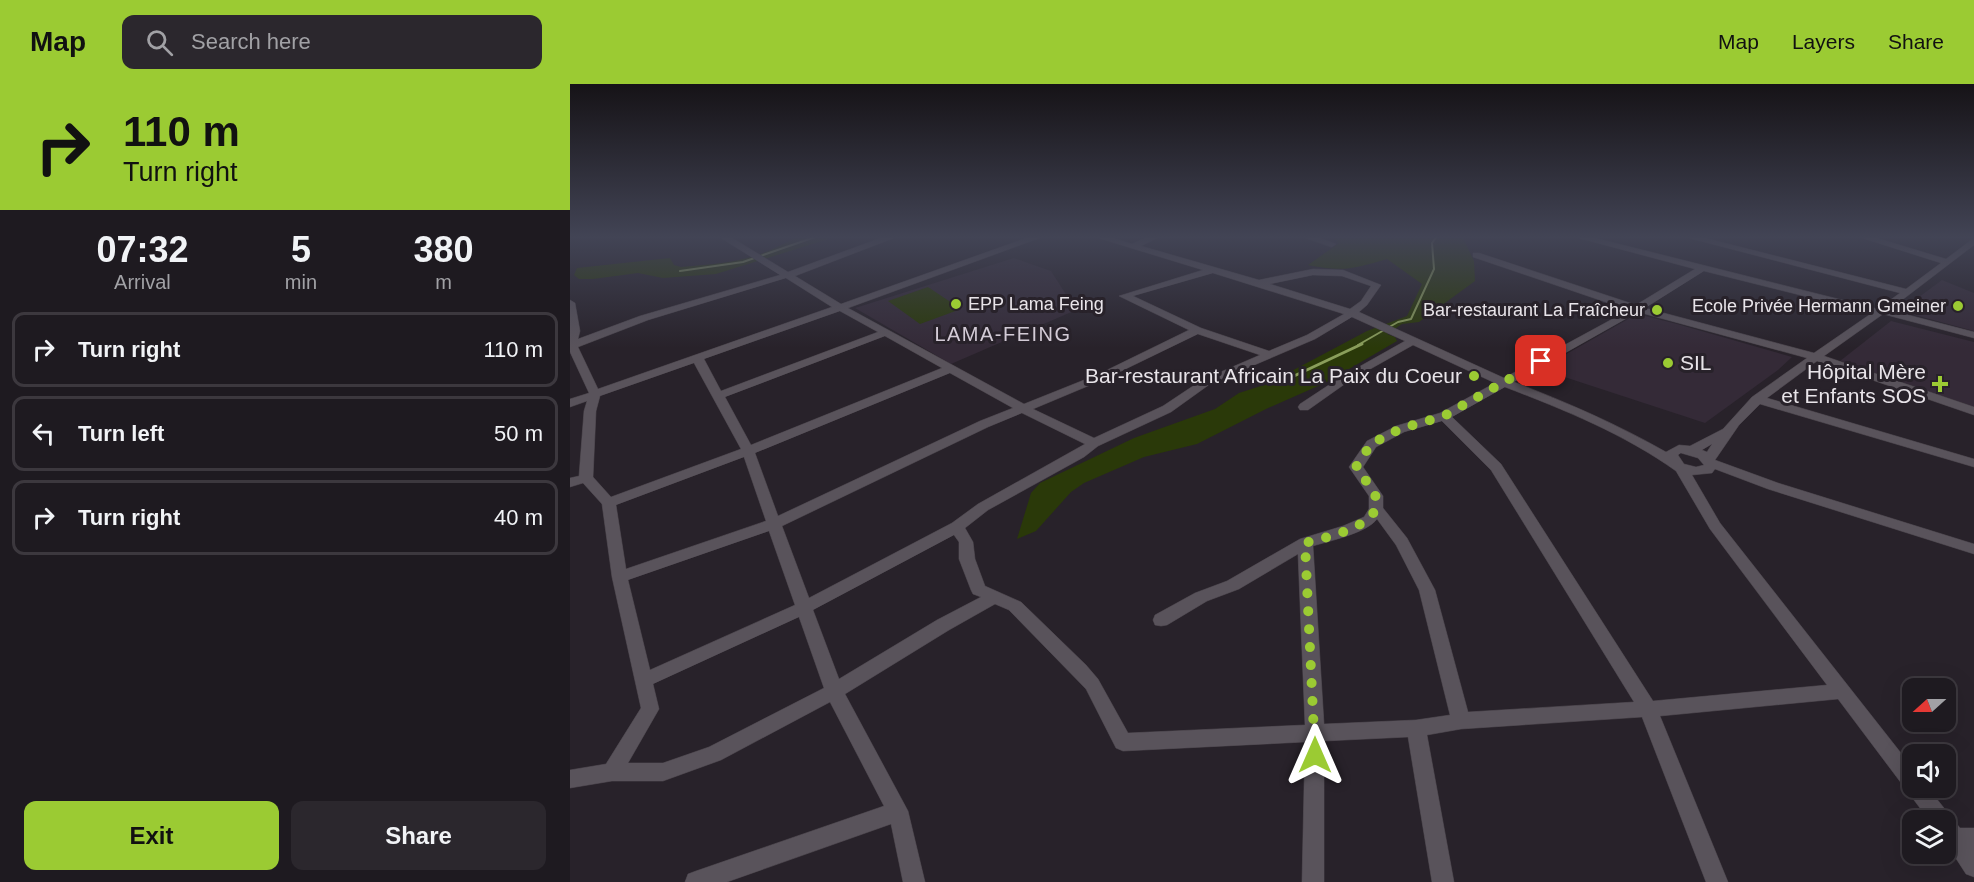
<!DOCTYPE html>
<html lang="en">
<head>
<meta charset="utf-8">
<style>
	:root { --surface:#1e1a20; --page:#2b272d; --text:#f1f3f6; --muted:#a1a1a5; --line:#3c383e; --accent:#9bcb33 }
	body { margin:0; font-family:Arial,sans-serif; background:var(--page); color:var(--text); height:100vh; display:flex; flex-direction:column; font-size:22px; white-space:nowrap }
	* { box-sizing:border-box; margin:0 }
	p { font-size:20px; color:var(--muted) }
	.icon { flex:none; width:33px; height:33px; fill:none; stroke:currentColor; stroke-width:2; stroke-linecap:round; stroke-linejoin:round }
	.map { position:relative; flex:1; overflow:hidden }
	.drawer { display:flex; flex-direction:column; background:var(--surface); width:570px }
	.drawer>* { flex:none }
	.hud { background:#9bcb33; color:#111; overflow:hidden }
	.needle { width:39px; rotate:249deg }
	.fabs { position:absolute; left:1332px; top:594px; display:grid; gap:12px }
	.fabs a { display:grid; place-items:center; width:54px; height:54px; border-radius:12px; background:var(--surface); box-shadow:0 6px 24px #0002,0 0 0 2px var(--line); font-size:30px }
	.pin { position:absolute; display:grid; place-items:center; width:51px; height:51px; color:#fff; margin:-26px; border-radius:12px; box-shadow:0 3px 9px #0006 }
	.me { position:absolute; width:66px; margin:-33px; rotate:0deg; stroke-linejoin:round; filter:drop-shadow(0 0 4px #0008) }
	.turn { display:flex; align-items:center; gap:21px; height:126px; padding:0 24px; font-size:27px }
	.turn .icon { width:78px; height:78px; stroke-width:2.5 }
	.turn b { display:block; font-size:42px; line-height:51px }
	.eta { display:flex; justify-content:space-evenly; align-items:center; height:102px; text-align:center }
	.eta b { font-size:36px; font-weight:600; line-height:42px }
	.button { display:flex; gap:12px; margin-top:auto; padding:12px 24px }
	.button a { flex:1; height:69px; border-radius:12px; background:var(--accent); color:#111; font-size:24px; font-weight:600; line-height:69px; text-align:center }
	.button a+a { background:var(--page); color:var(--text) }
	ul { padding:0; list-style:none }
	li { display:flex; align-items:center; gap:18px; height:75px; margin:0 12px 9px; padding:0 12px; border:3px solid var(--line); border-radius:12px }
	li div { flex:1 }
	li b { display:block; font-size:22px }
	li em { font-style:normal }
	header { display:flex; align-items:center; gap:36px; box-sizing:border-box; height:84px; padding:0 30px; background:var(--accent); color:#111 }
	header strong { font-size:28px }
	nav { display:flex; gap:33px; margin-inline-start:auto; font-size:21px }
	.search { width:420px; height:54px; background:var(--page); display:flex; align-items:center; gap:15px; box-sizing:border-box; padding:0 21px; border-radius:12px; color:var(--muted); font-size:22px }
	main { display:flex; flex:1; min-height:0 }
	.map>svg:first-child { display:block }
	.built { fill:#342a37 }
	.green { fill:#2a3909 }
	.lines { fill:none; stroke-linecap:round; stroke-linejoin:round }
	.stream-far1 { stroke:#8a9e5b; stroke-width:2 }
	.stream { stroke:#8a9e5b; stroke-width:3 }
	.street-casing { stroke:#453f46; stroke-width:1 }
	.street { fill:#59535b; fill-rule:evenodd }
	.route { stroke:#9bcb33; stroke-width:10; stroke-dasharray:0 18 }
	.poi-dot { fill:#9bcb33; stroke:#28222a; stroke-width:2 }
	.labels { text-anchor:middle; stroke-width:6; stroke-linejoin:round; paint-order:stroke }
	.far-poi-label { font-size:18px; fill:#e8e4e9; stroke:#28222a; text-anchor:end }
	.far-quarter-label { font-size:20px; letter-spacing:1.5px; fill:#d3cbd6; stroke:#28222a }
	.poi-label { font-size:21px; fill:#e8e4e9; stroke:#28222a; text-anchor:end }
</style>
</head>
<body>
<header>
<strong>Map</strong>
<div class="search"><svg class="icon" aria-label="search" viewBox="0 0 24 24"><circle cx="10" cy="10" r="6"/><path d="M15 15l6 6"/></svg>Search here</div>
<nav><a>Map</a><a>Layers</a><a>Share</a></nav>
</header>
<main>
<section class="drawer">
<div class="hud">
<div class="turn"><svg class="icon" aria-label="right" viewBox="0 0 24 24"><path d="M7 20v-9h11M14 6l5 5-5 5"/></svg><div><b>110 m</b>Turn right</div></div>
</div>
<div class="eta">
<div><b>07:32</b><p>Arrival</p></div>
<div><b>5</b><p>min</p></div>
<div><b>380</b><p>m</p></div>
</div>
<ul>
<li><svg class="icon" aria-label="right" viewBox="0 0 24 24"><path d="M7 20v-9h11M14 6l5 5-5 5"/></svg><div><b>Turn right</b></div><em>110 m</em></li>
<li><svg class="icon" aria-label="left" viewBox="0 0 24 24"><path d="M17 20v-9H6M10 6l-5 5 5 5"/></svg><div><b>Turn left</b></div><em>50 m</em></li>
<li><svg class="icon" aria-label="right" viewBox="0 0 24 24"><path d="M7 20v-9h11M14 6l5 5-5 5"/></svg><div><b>Turn right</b></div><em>40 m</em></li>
</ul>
<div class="button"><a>Exit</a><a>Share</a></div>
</section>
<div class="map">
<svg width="1404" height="798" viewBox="0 0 1404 798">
	<rect width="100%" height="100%" fill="#28222a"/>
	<g class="built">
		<polygon points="444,174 481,187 506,226 381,280 285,224"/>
		<polygon points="1372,196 1404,209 1404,247 1330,227"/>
		<polygon points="1067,230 1107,240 1222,273 1208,286 1135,339 970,285"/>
		<polygon points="1321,237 1404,258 1404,323 1270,277"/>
	</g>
	<g class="green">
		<path d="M 228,152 L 268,152 L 146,190 L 93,194 L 68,189 L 23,195 L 9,195 L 4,191 L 7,184 L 100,174 L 104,181 L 111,183 C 158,179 186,177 228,152 Z"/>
		<path d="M 761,152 L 892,152 L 904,177 L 905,197 L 849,238 L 832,240 L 817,250 L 825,253 L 827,257 L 755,299 L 696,325 L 627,360 L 574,373 L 514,399 L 501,408 L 466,447 L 447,455 L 461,409 L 470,399 L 564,354 L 645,325 L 669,309 L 697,300 L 797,247 L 837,232 L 852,200 L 817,175 C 783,185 773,188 738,181 L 769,159 Z"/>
		<polygon points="358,203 391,225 350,240 318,217"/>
	</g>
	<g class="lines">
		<g class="stream-far1">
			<polyline points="110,187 173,178 248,152"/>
			<polyline points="788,261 828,238 841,235 864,185 862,159 867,152"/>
		</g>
		<polyline class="stream" points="724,292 792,260"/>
		<defs>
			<g id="street">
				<path d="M 148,152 L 159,152 L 218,188 L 316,152 L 329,152 L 225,192 L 271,220 L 462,152 L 475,152 L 278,224 L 454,320 L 529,290 L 619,246 L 549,212 L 633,186 L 522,152 L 537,152 L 562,160 L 579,152 L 591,152 L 571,162 L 689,196 L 743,185 L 773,186 L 811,201 L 797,221 L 789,228 L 934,294 L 1059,226 L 903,173 L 903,169 L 909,169 L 1066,221 L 1125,185 L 1001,152 L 1017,152 L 1308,225 L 1330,209 L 1119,154 L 1127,152 L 1336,205 L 1371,179 L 1286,152 L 1300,152 L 1376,175 L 1404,154 L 1404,161 L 1319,226 L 1404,248 L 1404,254 L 1313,230 L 1254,272 L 1404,323 L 1404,331 L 1247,277 L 1197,314 L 1404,375 L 1404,383 L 1190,320 L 1169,341 L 1145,376 L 1208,399 L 1404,460 L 1404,470 L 1198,405 L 1145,385 L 1142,389 L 1122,391 L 1150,439 L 1342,683 L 1342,704 L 1358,704 L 1390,744 L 1404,744 L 1404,793 L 1396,790 L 1376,759 L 1376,736 L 1359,736 L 1268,615 L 1090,632 L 1158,798 L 1136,798 L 1072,633 L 891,645 L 857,651 L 884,798 L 862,798 L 838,653 L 754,657 L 754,798 L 732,798 L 735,658 L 553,667 L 546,664 L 516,605 L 439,526 L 425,520 L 379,546 L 275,610 L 338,727 L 355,798 L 333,798 L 321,740 L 157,798 L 115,798 L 118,790 L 126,787 L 314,722 L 260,618 L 151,676 L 93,697 L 42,697 L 0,704 L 0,686 L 36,680 L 71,624 L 42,493 L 32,420 L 13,399 L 0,403 L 0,394 L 9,392 L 14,327 L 17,317 L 0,323 L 0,315 L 19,309 L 0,268 L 0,216 L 5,219 L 10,247 L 8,255 L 70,232 L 210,191 ZM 1134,187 L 1302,229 L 1244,269 L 1075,224 ZM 643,189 L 774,230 L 737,251 L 699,267 L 631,244 L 563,212 ZM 743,191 L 772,192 L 801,202 L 791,217 L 780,225 L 700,200 ZM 216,194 L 262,223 L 28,305 L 8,263 L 78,236 ZM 270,227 L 308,248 L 151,307 L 134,275 ZM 1068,228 L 1237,274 L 1182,313 L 1153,345 L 1120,362 L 1109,361 L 1096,368 C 1047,340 996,318 944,298 ZM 782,233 L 835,257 L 771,293 L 730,320 L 728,323 L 730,326 L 738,326 L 779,297 L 843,261 L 925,299 L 870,329 L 826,342 L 797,357 L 779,383 L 799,412 L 799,425 L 794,433 L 773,442 L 730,455 L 657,497 L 625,509 L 585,531 L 583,536 L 585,541 L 591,542 L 597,541 L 637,517 L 669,505 L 728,470 L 735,641 L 558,649 L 528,595 L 516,581 L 451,518 L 415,502 L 405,475 L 403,458 L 395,444 L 418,426 L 514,373 L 528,362 L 601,328 L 640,300 L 745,255 ZM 628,250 L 690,271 L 632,296 L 593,322 L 524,354 L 463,325 L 537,294 ZM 315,252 L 372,284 L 181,361 L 155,313 ZM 124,279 L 171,365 L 41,413 L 23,393 L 26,327 L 30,312 ZM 380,289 L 443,324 L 410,337 L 208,432 L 185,369 ZM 935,303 C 995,326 1054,350 1106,387 L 1140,445 L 1257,601 L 1083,617 L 931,380 L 882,333 ZM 452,329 L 515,360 L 408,420 L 382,439 L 239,514 L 212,442 L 418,343 ZM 872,337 L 921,386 L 1064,618 L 898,628 L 865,506 L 837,454 L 813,424 L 813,412 L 793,383 L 806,363 L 834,348 ZM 1142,360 L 1137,368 L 1132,366 ZM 1111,369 L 1128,374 L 1134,381 L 1126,383 L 1114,380 L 1108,371 ZM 174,373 L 196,437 L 56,485 L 46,421 ZM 807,435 L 826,461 L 849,506 L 880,631 L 846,636 L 754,640 L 743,462 C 759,457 797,449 807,435 ZM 199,447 L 225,521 L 80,586 L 58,496 ZM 384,451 L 389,458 L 389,475 L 401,506 L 403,510 L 411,513 L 367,536 L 269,595 L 243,526 ZM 229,533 L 254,604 L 139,663 L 93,679 L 58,679 L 89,625 L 83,600 Z"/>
				<polygon points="730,152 745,152 766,160 762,163"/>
			</g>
		</defs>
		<use href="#street" class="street-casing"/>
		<use href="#street" class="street"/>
	</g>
	<linearGradient id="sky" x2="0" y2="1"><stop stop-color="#161317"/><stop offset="0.58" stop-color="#424455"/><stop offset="1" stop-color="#424455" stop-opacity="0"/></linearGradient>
	<rect width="1404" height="264" fill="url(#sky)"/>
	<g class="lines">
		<path class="route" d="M 745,671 L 735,459 C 754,454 818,441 805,411 C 800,401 792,392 786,383 L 801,360 L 830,345 L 874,332 L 971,277"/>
	</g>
	<g class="poi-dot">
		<circle cx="386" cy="220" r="6"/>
		<circle cx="1388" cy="222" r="6"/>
		<circle cx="1087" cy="226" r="6"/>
		<circle cx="1098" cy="279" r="6"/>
		<circle cx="904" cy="292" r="6"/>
		<path d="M1367 291h6v6h6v6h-6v6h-6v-6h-6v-6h6z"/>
	</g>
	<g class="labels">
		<g class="far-poi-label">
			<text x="398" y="226" text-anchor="start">EPP Lama Feing</text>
			<text x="1376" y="228">Ecole Privée Hermann Gmeiner</text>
			<text x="1075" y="232">Bar-restaurant La Fraîcheur</text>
		</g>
		<g class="far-quarter-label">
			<text x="433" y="257">LAMA-FEING</text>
		</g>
		<g class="poi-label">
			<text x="1110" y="286" text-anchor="start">SIL</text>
			<text x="1356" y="295">Hôpital Mère<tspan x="1356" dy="24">et Enfants SOS</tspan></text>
			<text x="892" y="299">Bar-restaurant Africain La Paix du Coeur</text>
		</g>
	</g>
</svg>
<div class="fabs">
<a><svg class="needle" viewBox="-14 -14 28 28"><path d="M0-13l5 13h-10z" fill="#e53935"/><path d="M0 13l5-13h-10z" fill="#a1a1a5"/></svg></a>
<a><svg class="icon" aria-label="sound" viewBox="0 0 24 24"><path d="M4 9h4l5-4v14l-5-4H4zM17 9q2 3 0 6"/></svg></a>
<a><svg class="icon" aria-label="layers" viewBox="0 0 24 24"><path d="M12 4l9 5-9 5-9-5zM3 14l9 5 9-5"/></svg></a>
</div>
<div class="pin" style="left:971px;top:277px;background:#d93025"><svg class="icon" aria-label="arrive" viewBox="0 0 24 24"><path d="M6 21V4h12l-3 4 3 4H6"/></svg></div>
<svg class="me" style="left:745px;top:671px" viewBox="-20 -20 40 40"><path d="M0-17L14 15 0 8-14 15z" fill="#9bcb33" stroke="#fff" stroke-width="4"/></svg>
</div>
</main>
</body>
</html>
